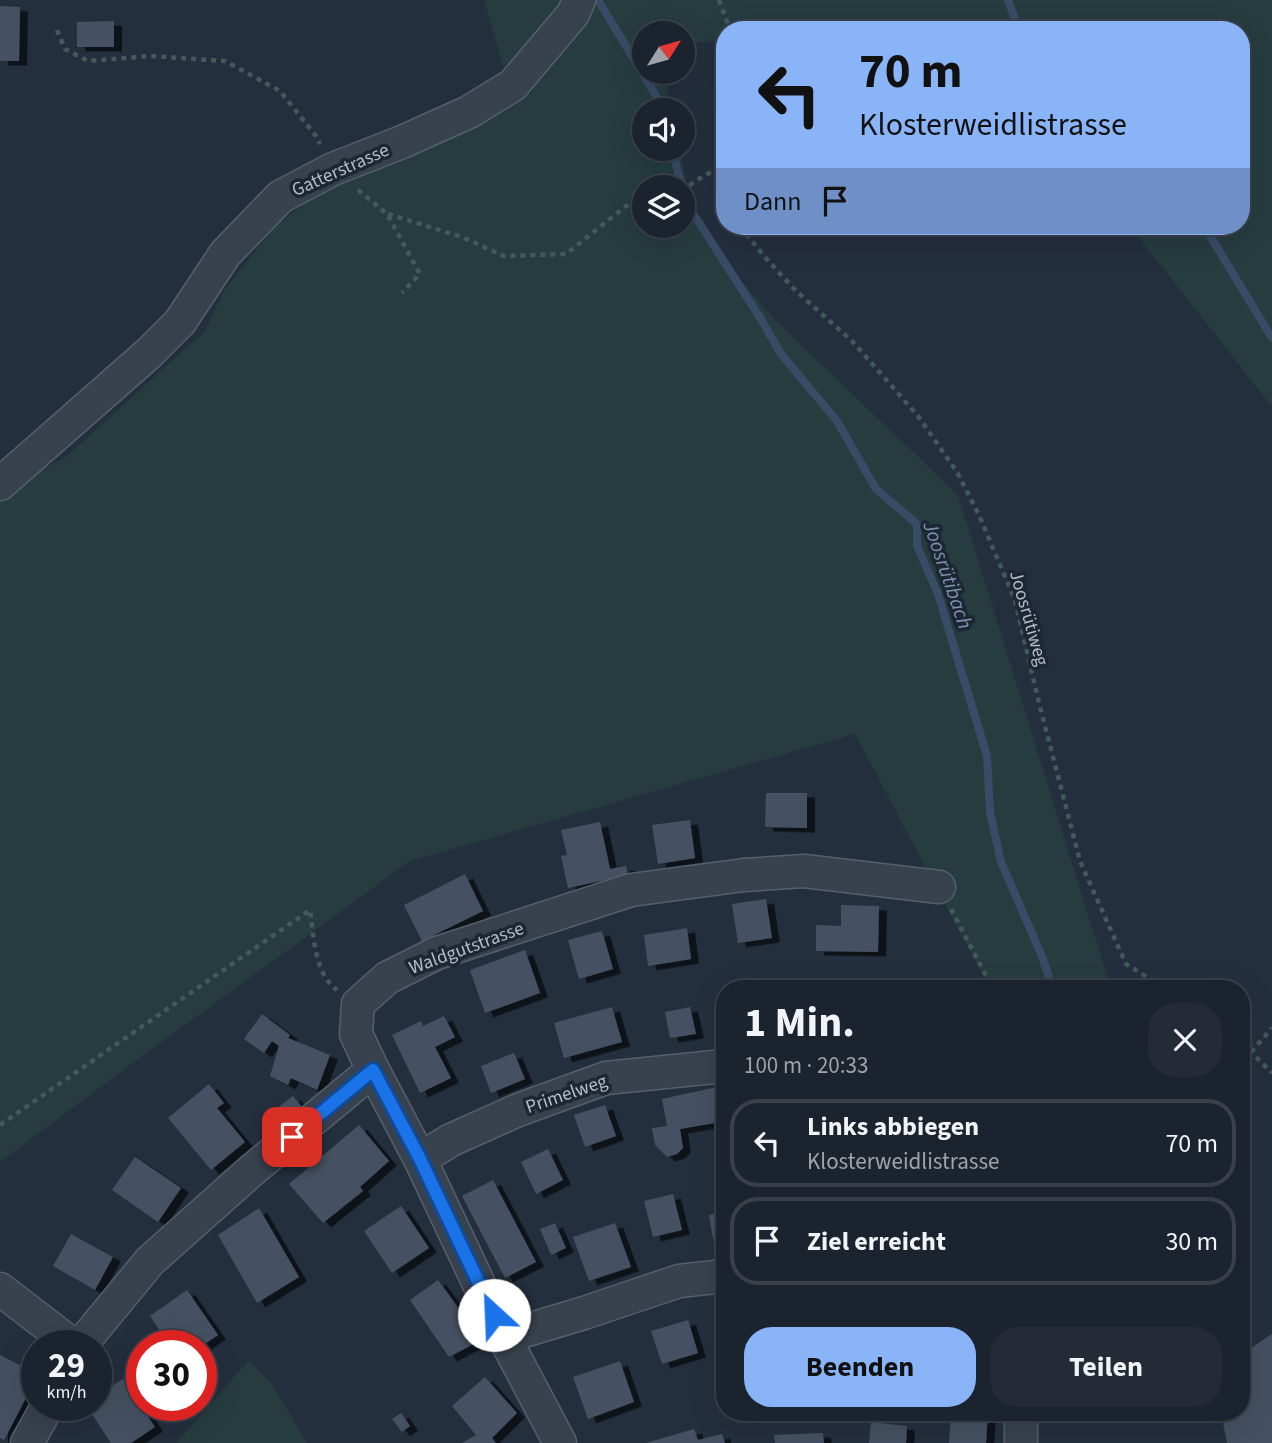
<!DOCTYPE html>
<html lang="de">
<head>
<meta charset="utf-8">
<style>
	:root { --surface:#1b232e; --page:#242b36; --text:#f1f3f6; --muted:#a0a4aa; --line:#39404a; --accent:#8ab4f8 }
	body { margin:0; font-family:"Source Sans 3",sans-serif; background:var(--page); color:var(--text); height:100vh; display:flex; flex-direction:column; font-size:26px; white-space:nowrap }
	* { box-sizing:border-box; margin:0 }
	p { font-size:23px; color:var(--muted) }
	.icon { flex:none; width:38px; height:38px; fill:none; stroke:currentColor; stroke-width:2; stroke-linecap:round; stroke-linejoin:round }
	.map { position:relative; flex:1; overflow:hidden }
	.panel { position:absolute; left:716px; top:980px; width:534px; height:441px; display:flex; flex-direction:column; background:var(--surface); border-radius:28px; box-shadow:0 7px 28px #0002,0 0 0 2px var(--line) }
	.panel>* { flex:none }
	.top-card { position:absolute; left:716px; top:21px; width:534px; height:214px; border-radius:28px; box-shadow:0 7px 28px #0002,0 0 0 2px var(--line); background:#8ab4f8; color:#111; overflow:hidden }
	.needle { width:46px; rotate:53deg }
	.tools { position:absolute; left:632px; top:21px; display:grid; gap:14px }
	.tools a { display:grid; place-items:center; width:63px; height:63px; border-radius:50%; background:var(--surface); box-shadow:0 7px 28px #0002,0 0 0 2px var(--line); font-size:35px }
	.speed { position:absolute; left:21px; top:1330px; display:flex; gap:14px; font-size:35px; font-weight:700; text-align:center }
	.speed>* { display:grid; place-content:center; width:91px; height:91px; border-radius:50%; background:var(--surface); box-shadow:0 7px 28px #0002,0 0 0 2px var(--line); line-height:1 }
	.speed small { font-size:18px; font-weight:400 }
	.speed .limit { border:10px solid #d22; background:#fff; color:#111 }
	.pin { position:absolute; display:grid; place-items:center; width:60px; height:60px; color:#fff; margin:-30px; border-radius:14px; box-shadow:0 4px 10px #0006 }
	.me { position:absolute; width:77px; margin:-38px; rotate:335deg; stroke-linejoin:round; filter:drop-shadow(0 0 5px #0008) }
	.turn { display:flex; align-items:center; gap:24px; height:147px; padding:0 28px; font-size:32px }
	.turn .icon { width:91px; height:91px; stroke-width:2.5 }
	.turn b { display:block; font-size:49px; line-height:60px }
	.then { display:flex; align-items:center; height:66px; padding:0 28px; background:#0003; gap:14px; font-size:26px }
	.round { display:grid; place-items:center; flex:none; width:74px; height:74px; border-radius:28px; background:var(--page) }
	.overview { display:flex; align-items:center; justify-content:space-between; height:119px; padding:0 28px }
	h1 { font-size:42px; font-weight:700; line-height:52px }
	.action { display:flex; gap:14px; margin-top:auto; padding:14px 28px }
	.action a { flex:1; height:80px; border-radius:28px; background:var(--accent); color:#111; font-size:28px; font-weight:700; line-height:80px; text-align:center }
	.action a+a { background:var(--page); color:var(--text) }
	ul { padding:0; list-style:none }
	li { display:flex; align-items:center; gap:21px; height:88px; margin:0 14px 10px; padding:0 14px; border:4px solid var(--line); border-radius:28px }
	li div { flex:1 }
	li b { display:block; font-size:26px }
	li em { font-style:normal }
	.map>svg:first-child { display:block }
	.green { fill:#263c3f; fill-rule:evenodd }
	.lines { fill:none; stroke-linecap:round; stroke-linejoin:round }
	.stream { stroke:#394c67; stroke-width:8 }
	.building { fill:#455162; filter:url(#shadow) }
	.minor-casing { stroke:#565f6c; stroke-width:35 }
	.path { stroke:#44595c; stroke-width:4.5; stroke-dasharray:5 5; stroke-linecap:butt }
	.minor { stroke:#38414e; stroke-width:32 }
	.route-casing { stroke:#114b97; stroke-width:18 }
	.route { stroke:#1a73e8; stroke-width:12 }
	.labels { text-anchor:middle; stroke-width:7; stroke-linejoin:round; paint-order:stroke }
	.street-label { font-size:19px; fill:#b4bcc9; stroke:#1d2633 }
	.water-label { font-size:21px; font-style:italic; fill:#7c92b1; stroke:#1d2633 }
</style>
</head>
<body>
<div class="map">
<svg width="1272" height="1443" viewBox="0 0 1272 1443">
	<defs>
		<filter id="shadow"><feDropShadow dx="8" dy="4.5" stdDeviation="0" flood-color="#0009"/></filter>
	</defs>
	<rect width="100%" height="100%" fill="#242f3e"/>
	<g class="green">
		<path d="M 484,0 L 1272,0 L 1272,407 L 1130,226 L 1241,226 L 1241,30 L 977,30 L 973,26 L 900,30 L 724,30 L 724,40 L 683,44 L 682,33 L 644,33 L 644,72 L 663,72 L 672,110 L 644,110 L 644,149 L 680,149 L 688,195 L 703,237 L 775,320 L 958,495 L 1111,989 L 990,989 L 855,734 L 410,861 L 130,1065 L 0,1162 L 0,490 L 66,457 L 205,331 L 225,289 L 277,224 L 345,174 L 493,115 L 534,91 L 505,72 ZM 644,187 L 682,187 L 682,226 L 644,226 Z"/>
		<polygon points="249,1360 273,1386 307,1443 176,1443"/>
	</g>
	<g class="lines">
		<g class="stream">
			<polyline points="598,0 658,99 661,110"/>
			<polyline points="1008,0 1019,30"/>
			<polyline points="672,149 682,187"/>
			<polyline points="682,188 687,204 759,316 781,354 837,421 876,489 917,524 917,546 938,594 987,756 990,812 1001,862 1041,954 1053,989"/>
			<polyline points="1204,226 1272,338"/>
		</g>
	</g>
	<g class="building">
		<polygon points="0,6 20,7 19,61 0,61"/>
		<polygon points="114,21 114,47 77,47 77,22"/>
		<polygon points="766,793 807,793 807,828 765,827"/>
		<polygon points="690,820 695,858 658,864 652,825"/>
		<polygon points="600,822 610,869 626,866 631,887 612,891 610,879 568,888 561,856 567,855 561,830"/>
		<polygon points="465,874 483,911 422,941 404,905"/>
		<polygon points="766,899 772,938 738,943 732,904"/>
		<polygon points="841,905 879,906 878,952 816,951 816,925 841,926"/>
		<polygon points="687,928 691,959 648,966 644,935"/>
		<polygon points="602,931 613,969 579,979 568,940"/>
		<polygon points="525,950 540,993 485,1013 470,970"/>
		<polygon points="811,984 812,989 787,989 787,987"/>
		<polygon points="612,1007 622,1042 564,1058 554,1023"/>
		<polygon points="690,1007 696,1034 670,1038 665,1012"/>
		<polygon points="262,1014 290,1035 288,1038 330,1055 317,1090 291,1078 288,1085 270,1076 279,1046 272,1041 264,1053 244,1039"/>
		<polygon points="444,1016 455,1037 435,1047 451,1078 420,1093 392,1035 421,1021 423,1026"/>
		<polygon points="514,1053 525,1079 491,1093 481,1066"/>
		<polygon points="209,1084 224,1103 217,1108 245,1142 211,1170 168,1118"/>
		<polygon points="722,1086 724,1101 724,1114 715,1116 715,1123 680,1129 683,1148 677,1154 667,1157 655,1145 652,1128 667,1126 662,1099"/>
		<polygon points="293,1096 302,1107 273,1129 264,1118"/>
		<polygon points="605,1105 616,1136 585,1147 574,1115"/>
		<polygon points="359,1125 389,1161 360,1187 363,1191 323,1223 289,1184"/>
		<polygon points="548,1149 563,1180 536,1194 521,1162"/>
		<polygon points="135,1157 181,1188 158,1222 112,1190"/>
		<polygon points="493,1180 536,1262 505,1278 462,1196"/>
		<polygon points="673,1194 682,1230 653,1237 644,1201"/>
		<polygon points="401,1206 429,1248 392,1273 364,1231"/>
		<polygon points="259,1208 299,1277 257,1303 218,1235"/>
		<polygon points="724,1212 724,1249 715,1250 709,1215"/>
		<polygon points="555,1223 566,1248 551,1255 540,1229"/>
		<polygon points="615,1223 631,1267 589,1281 573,1237"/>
		<polygon points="71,1234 113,1257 95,1290 53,1266"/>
		<polygon points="438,1280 460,1310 467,1308 483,1339 449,1357 410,1300"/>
		<polygon points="187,1290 218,1335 202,1346 170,1346 150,1316"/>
		<polygon points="688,1320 698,1353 662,1364 651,1331"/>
		<polygon points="1272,1334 1272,1443 1227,1443 1221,1412 1241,1412 1241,1363 1254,1346"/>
		<polygon points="0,1355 37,1374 37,1377 4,1440 0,1438"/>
		<polygon points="620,1361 634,1402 588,1419 573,1377"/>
		<polygon points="485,1377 517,1413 492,1438 496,1443 462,1443 476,1435 452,1406"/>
		<polygon points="123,1379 155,1427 131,1443 111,1443 86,1405 96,1405 96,1396"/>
		<polygon points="951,1412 988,1412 986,1443 949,1443"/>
		<polygon points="401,1413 410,1426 402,1432 392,1419"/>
		<polygon points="871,1422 907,1426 906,1443 869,1443"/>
		<polygon points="694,1429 698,1440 722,1434 725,1443 646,1443"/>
		<polygon points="823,1433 824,1443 775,1443 774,1435"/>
	</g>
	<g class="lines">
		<defs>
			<g id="minor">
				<polyline points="0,484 148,354 180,322 225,254 280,197 333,169 402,142 469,112 513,85 573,14 579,0"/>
				<polyline points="420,1159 451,1140 518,1110 606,1078 724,1066"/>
				<polyline points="0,1289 74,1346"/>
				<polyline points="504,1337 584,1313 679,1281 724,1276"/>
				<polyline points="80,1346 150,1261 251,1171 373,1070"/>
				<polyline points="1021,1412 1021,1443"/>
				<polyline points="27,1443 48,1405"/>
				<polyline points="560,1443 504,1337 420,1159 373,1070 356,1034 358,1004 387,978 437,953 631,890 744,875 804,871 939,887"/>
			</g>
		</defs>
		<use href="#minor" class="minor-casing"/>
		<g class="path">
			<polyline points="719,0 730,30"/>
			<polyline points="57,30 65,49 88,61 151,56 225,61 280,91 316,136 320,144"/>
			<polyline points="724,155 722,166 724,179"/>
			<polyline points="358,190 387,214 420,274 402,293"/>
			<polyline points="682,192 695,181 722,166"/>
			<polyline points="388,214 462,237 504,256 566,254 626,206 644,205"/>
			<polyline points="740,226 763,255 795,290 852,341 918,416 957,472 979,515 1015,600 1038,699 1080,861 1126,964 1166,989"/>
			<polyline points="951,909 993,989"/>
			<polyline points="1241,1044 1251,1052 1272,1073"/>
			<polyline points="1251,1052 1272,1028"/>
			<path d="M 0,1125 L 310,910 C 314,937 314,973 337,990"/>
		</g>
		<use href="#minor" class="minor"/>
	</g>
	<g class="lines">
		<defs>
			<polyline id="route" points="292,1137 373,1070 420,1159 494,1315"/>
		</defs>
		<use href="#route" class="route-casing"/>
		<use href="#route" class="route"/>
	</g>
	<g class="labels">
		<g class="street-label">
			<text transform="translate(340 169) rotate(-24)" y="7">Gatterstrasse</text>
			<text transform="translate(1030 618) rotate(74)" y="7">Joosrütiweg</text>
			<text transform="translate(466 947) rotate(-20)" y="7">Waldgutstrasse</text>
			<text transform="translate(566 1093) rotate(-19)" y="7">Primelweg</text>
		</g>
		<g class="water-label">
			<text transform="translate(948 575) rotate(71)" y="7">Joosrütibach</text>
		</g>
	</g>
</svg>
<div class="tools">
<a><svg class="needle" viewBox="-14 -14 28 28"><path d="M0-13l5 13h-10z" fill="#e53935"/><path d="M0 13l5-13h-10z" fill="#a0a4aa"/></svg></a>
<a><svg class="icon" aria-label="sound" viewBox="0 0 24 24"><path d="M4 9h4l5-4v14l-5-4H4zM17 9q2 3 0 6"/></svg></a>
<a><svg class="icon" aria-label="layers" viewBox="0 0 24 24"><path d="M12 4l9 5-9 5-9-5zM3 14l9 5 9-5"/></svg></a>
</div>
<div class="speed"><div>29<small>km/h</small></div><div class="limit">30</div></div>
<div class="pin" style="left:292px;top:1137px;background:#d93025"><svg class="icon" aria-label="arrive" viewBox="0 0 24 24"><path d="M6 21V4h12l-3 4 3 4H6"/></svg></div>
<svg class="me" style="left:494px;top:1315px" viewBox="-20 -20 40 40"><circle r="19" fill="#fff"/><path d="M0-13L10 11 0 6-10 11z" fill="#1a73e8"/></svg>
<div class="top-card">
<div class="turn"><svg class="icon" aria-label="left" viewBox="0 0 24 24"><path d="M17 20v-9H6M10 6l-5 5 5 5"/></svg><div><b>70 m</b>Klosterweidlistrasse</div></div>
<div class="then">Dann<svg class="icon" aria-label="arrive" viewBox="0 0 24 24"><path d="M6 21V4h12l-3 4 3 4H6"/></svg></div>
</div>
<section class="panel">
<div class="overview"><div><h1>1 Min.</h1><p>100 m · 20:33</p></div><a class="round"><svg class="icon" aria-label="close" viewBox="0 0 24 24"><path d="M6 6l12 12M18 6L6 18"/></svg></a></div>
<ul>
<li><svg class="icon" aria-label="left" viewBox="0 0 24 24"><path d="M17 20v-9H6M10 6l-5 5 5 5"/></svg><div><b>Links abbiegen</b><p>Klosterweidlistrasse</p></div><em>70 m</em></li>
<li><svg class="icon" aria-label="arrive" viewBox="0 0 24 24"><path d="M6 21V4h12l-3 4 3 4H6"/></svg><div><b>Ziel erreicht</b></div><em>30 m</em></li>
</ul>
<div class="action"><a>Beenden</a><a>Teilen</a></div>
</section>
</div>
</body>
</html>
